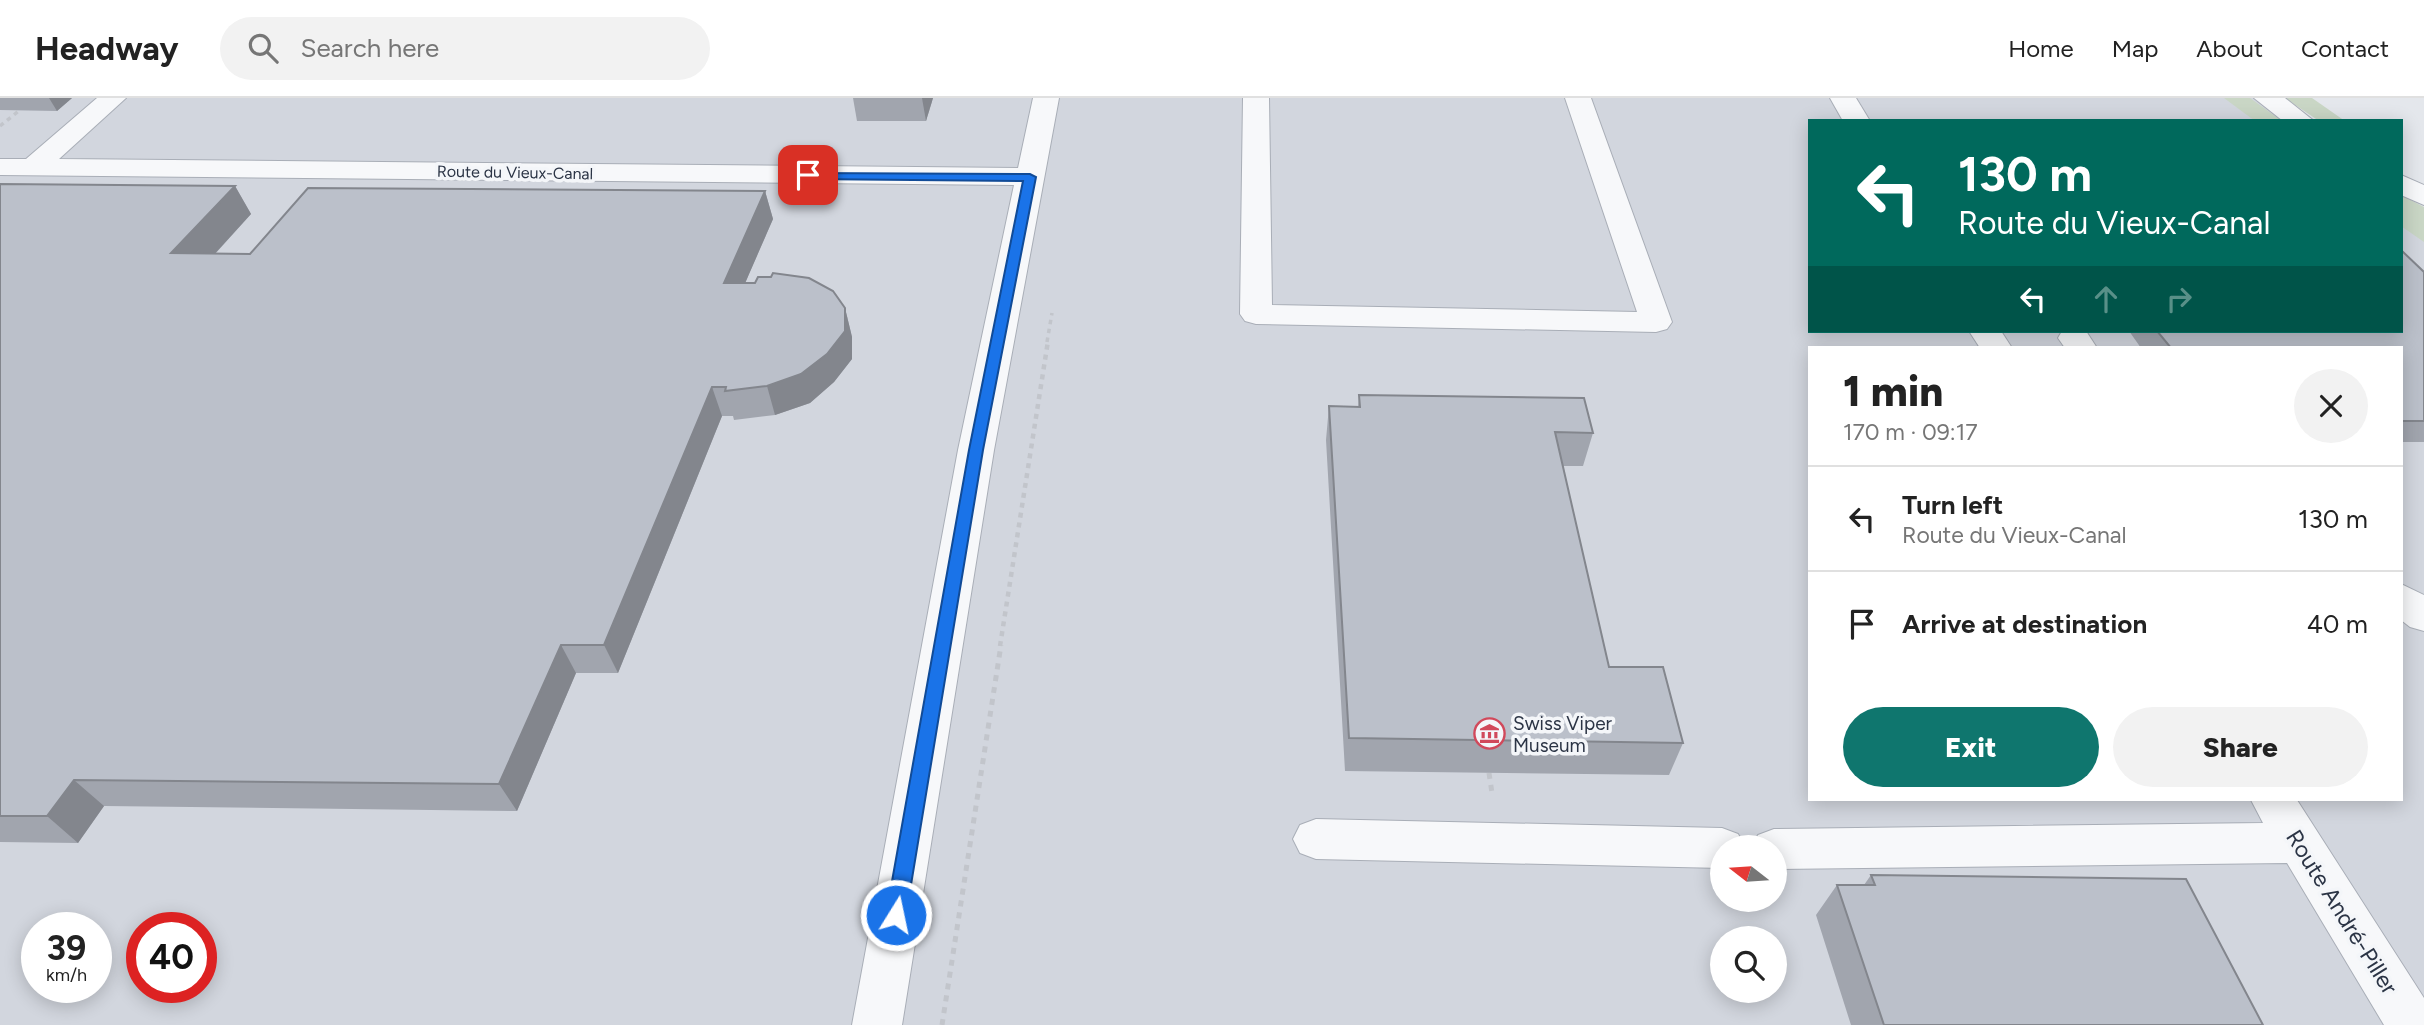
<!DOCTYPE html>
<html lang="en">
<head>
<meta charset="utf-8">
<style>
	:root { --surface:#fff; --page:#f2f2f2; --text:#222; --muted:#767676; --line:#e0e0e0; --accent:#0f766e }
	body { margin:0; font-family:Figtree,sans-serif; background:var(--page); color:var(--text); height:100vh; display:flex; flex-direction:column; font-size:26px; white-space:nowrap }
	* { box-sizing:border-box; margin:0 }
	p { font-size:23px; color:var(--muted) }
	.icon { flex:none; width:38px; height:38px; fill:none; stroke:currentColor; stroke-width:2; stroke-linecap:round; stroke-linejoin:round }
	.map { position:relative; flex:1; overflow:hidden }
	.side { position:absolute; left:1808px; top:248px; width:595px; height:455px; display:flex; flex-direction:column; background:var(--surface); border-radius:0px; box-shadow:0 4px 18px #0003 }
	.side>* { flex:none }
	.hud { position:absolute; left:1808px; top:21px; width:595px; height:214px; border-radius:0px; box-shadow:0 4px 18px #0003; background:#00695c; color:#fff; overflow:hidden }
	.needle { width:46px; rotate:287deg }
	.buttons { position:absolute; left:1710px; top:737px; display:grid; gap:14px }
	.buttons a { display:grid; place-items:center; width:77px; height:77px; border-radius:50%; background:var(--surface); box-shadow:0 4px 18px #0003; font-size:35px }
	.speed { position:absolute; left:21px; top:814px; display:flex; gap:14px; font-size:35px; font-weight:700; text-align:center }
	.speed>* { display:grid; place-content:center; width:91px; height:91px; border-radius:50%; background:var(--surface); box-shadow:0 4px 18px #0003; line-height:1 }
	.speed small { font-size:18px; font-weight:400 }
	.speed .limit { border:10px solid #d22; background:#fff; color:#111 }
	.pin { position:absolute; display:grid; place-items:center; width:60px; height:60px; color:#fff; margin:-30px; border-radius:14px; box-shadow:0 4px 10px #0006 }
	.me { position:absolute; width:77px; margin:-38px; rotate:10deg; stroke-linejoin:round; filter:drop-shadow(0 0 5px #0008) }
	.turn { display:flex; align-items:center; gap:24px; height:147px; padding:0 35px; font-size:32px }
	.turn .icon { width:91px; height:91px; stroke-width:2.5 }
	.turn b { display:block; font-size:49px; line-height:60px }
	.lanes { display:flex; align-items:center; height:66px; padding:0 35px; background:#0003; justify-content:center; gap:35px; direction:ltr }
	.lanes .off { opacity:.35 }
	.round { display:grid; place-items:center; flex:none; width:74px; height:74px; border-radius:37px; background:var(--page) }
	.summary { display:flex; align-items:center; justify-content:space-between; height:119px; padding:0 35px }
	h1 { font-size:42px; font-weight:800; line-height:52px }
	.cta { display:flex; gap:14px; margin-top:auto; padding:14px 35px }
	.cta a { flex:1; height:80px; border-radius:42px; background:var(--accent); color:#fff; font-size:28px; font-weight:800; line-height:80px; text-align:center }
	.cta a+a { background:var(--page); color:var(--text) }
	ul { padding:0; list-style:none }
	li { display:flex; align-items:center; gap:21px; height:105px; padding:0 35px; border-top:2px solid var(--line) }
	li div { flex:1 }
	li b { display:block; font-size:26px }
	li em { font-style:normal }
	header { display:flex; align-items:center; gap:42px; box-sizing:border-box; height:98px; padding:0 35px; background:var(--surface); border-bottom:2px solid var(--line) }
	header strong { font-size:33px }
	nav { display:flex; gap:38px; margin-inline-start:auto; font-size:24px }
	.search { width:490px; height:63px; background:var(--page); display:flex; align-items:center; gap:18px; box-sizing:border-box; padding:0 24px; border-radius:38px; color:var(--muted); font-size:26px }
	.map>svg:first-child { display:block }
	.built { fill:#d2d6de; fill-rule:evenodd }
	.green { fill:#c9d6c5 }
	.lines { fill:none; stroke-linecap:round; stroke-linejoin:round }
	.minor-casing { stroke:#a9aeb7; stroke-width:2 }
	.path-far2 { stroke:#c2c5cb; stroke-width:3.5; stroke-dasharray:4.5 4.5; stroke-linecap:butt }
	.path-far1 { stroke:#c2c5cb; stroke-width:4.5; stroke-dasharray:5 5; stroke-linecap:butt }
	.path { stroke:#c2c5cb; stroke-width:5; stroke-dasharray:6 6; stroke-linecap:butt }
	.minor { fill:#f7f8fa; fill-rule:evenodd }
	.wall { fill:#a1a5ae }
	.shaded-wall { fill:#83868d }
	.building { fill:#bbc0ca; stroke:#83868d; stroke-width:2 }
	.route { fill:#1a73e8; stroke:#114b97; stroke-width:2 }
	.labels { text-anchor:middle; stroke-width:7; stroke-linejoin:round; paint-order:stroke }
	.far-street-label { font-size:16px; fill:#2b3445; stroke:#f4f6f9 }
	.poi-label { font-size:19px; fill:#2b3445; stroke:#f4f6f9; text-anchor:start }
	.near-street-label { font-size:23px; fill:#2b3445; stroke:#f4f6f9 }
</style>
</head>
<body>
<header>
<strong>Headway</strong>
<div class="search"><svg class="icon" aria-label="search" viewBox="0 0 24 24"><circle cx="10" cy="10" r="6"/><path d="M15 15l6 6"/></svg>Search here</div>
<nav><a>Home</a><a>Map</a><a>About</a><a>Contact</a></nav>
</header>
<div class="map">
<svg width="2424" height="927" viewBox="0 0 2424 927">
	<rect width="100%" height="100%" fill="#e4e7ec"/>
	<path class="built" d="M 0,0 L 2258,0 L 2284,23 L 1810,23 L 1810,233 L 2401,233 L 2401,109 L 2424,121 L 2424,927 L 0,927 ZM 1810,250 L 2401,250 L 2401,702 L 1810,702 ZM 1722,749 L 1774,749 L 1774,802 L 1722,802 ZM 37,830 L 96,830 L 96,889 L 37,889 ZM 142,830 L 201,830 L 201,889 L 142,889 ZM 1722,840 L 1774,840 L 1774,892 L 1722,892 Z"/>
	<g class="green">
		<polygon points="2224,0 2250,0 2282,23 2255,23"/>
		<polygon points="2285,0 2312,0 2345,23 2319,23"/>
		<polygon points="2401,97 2424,109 2424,144 2401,128"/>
	</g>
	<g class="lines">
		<defs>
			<g id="minor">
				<polygon points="97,0 126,0 59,61 1018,70 1033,0 1059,0 994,352 902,927 852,927 958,352 1014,87 0,77 0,61 26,61"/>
				<polygon points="1243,0 1269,0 1272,207 1637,214 1565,0 1591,0 1672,224 1667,231 1656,234 1256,226 1245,223 1240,216"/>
				<polygon points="1830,0 1856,0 1870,23 1843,23"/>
				<polygon points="2254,0 2285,0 2314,23 2283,23"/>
				<polygon points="2401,77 2424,87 2424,107 2401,97"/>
				<polygon points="1969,233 2001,233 2012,250 1980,250"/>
				<polygon points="2062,233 2086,233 2097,250 2065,250 2058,240"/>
				<polygon points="2401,486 2424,497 2424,533 2410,529 2401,522"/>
				<polygon points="2251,702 2297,702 2424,900 2424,927 2384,927 2287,765 1774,771 1774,749 1752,749 1758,737 1774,731 2263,725"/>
				<polygon points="1316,721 1722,730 1738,736 1745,749 1722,749 1722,770 1316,761 1300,755 1293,741 1300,727"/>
			</g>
		</defs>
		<use href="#minor" class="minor-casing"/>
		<g class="path-far2">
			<polyline points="0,28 20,12"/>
			<polyline points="1047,244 1052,215"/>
		</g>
		<polyline class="path-far1" points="1000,548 1048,243"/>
		<g class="path">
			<polyline points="1489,675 1492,695"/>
			<polyline points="942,927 1001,547"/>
		</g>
		<use href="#minor" class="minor"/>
	</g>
	<g class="wall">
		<polygon points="0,0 72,0 57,13 0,12"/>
		<polygon points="853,0 933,0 926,23 857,23"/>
		<polygon points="0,86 235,88 251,116 215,156 250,156 765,93 773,121 745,185 845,210 852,239 852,261 834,284 810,305 775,317 734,322 733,318 722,318 618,575 576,575 517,713 104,708 78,745 0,744"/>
		<polygon points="2424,174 2424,344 2401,344 2401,250 2141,250 2129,233 2401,233"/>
		<polygon points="1359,297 1593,335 1583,368 1562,368 1609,569 1683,645 1669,677 1345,673 1326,342 1329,308 1358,309"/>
		<polygon points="1871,777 2263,927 1851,927 1816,817 1837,787 1864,787"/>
	</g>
	<g class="shaded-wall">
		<polygon points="49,0 72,0 57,13"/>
		<polygon points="922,0 933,0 926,23"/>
		<polygon points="235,88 251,116 190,183 171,155"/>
		<polygon points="765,93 773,121 733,213 724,185"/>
		<polygon points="845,210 852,239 852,261 834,284 810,305 775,317 767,288"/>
		<polygon points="712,289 722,318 618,575 604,547"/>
		<polygon points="561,547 576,575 517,713 499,686"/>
		<polygon points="74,682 104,708 78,745 47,718"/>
	</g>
	<g class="building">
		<polygon points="0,86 235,88 171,155 250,156 308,90 765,93 724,185 755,185 758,179 771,179 773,175 809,180 833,193 845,210 845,233 827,256 801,276 767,288 725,293 726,289 712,289 604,547 561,547 499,686 74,682 47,718 0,718"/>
		<polygon points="2401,152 2424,174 2424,323 2401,323 2401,250 2171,250 2157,233 2401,233"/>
		<polygon points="1359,297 1584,300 1593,335 1555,334 1609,569 1663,569 1683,645 1349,640 1329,308 1360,309"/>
		<polygon points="1871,777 2186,781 2263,927 1884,927 1837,787 1875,787"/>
	</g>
	<polygon class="route" points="804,75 1030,76 1036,79 983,352 906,817 903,824 896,826 889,824 886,817 969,352 1023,83 808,81 804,80"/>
	<defs>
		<symbol id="museum-ring" viewBox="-11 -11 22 22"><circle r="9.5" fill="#f4f6f9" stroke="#d1495b" stroke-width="1.5"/><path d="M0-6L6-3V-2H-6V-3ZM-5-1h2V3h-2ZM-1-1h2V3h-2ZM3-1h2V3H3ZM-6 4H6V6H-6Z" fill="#d1495b"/></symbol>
	</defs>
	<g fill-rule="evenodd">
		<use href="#museum-ring" x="1472" y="618" width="35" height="35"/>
	</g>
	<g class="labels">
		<g class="far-street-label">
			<text transform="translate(515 74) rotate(1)" y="6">Route du Vieux-Canal</text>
		</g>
		<g class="poi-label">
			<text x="1513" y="632">Swiss Viper<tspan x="1513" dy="22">Museum</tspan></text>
		</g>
		<g class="near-street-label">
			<text transform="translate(2342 814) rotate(58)" y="8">Route André-Piller</text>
		</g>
	</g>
</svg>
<div class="buttons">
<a><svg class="needle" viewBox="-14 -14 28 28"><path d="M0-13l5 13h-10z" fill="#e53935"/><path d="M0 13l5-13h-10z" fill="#767676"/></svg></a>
<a><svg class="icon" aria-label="search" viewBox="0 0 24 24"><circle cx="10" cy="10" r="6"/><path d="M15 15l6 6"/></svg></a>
</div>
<div class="speed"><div>39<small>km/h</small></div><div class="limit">40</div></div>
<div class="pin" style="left:808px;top:77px;background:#d93025"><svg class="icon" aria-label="arrive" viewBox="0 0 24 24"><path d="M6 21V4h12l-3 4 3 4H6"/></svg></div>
<svg class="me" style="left:896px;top:817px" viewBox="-20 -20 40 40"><circle r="17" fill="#1a73e8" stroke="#fff" stroke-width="3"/><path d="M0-11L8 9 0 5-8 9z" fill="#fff"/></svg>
<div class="hud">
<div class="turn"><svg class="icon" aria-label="left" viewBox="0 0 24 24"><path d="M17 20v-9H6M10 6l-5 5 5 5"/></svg><div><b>130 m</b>Route du Vieux-Canal</div></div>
<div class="lanes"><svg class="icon" aria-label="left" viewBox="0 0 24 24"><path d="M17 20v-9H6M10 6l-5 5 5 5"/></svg><svg class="icon off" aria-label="ahead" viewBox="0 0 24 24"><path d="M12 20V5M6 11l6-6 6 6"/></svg><svg class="icon off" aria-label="right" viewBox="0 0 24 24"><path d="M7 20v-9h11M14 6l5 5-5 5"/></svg></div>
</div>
<section class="side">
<div class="summary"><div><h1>1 min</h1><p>170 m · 09:17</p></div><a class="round"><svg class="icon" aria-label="close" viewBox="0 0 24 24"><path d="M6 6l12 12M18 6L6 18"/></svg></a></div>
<ul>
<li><svg class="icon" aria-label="left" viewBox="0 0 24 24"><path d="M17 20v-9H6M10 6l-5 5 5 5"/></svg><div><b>Turn left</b><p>Route du Vieux-Canal</p></div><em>130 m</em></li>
<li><svg class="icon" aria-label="arrive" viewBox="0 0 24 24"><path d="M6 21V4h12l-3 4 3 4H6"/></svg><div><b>Arrive at destination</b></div><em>40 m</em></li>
</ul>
<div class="cta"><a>Exit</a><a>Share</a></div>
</section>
</div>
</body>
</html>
